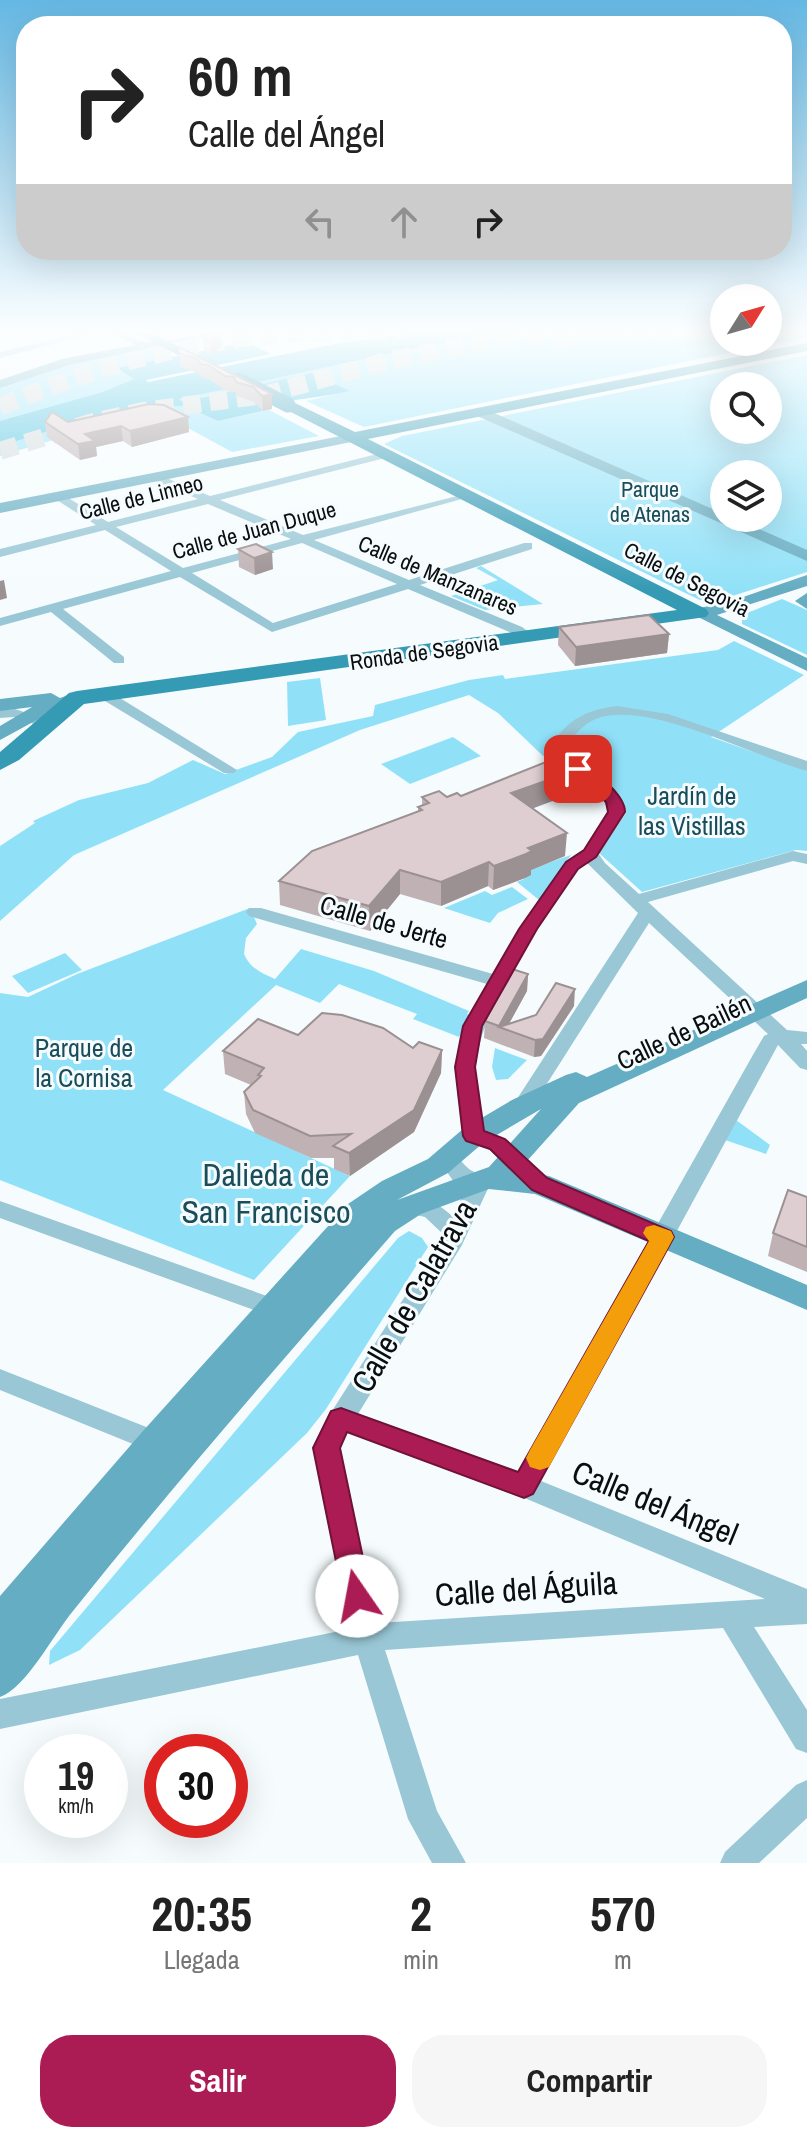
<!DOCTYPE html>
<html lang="es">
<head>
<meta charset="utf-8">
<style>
	:root { --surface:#fff; --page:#f6f6f6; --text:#222; --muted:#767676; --accent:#ac1c54 }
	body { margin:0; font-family:"Archivo Narrow",sans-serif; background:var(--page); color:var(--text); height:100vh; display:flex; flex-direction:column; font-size:30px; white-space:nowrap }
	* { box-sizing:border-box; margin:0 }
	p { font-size:26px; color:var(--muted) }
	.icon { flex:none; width:44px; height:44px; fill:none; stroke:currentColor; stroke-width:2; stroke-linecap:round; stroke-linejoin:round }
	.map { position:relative; height:1863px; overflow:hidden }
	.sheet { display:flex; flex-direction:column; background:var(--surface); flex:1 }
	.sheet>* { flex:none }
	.top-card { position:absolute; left:16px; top:16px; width:776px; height:244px; border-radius:32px; box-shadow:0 8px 32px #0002; background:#fff; color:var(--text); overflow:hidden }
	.needle { width:52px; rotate:53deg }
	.buttons { position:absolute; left:710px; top:284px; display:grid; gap:16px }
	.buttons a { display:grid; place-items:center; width:72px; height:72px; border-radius:50%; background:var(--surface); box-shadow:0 8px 32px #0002; font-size:40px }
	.speed { position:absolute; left:24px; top:1734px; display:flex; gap:16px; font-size:40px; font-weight:700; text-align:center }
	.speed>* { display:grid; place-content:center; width:104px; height:104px; border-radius:50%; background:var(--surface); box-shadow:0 8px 32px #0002; line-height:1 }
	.speed small { font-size:20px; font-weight:400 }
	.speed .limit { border:12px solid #d22; background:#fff; color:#111 }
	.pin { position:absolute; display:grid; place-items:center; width:68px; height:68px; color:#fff; margin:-34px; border-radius:16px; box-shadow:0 4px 12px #0006 }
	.me { position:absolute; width:88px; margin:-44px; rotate:348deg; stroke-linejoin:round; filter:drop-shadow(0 0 6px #0008) }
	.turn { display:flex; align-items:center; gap:28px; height:168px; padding:0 40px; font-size:36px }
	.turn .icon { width:104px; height:104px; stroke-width:2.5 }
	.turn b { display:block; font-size:56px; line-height:68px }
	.lanes { display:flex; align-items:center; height:76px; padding:0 40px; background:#0003; justify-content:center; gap:40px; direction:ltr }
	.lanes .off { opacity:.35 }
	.eta { display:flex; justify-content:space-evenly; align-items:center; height:136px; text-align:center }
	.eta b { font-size:48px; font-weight:800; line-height:56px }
	.button { display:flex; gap:16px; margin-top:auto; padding:16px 40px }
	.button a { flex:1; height:92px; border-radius:32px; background:var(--accent); color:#fff; font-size:32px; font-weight:800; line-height:92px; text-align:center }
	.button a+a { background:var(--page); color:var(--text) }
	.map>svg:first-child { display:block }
	.green { fill:#90e1f8; fill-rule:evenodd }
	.water { fill:#42bede }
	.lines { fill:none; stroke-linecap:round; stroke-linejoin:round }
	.highway-tunnel { stroke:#d2d8da; stroke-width:18; stroke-dasharray:18 9; stroke-linecap:butt }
	.street { fill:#99c7d5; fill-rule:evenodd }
	.secondary { fill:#65adc2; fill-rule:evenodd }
	.primary { fill:#359ab4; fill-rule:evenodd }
	.primary-bridge { stroke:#359ab4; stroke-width:15 }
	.wall { fill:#bfb1b4 }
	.shaded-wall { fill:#9b9092 }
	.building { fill:#deced1; stroke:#9b9092; stroke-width:2 }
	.route { fill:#ac1c54; stroke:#701237; stroke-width:2 }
	.slow { fill:#f59e0b }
	.labels { text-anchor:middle; stroke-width:6; stroke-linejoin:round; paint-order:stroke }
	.far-park-label { font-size:22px; fill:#194d5a; stroke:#f6fcfe }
	.far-street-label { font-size:22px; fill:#090f10; stroke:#f6fcfe }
	.park-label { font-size:26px; fill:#194d5a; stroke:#f6fcfe }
	.street-label { font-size:26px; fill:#090f10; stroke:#f6fcfe }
	.near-park-label { font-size:32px; fill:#194d5a; stroke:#f6fcfe }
	.near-street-label { font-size:32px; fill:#090f10; stroke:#f6fcfe }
</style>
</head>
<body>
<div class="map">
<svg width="807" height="1863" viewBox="0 0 807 1863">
	<rect width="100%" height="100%" fill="#f6fcfe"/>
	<g class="green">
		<polygon points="538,330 724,330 724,342 768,342 768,330 807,330 807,337 364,427 306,401 348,391 312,374 182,402 177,399 411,349"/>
		<polygon points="143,348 157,349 173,357 118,369 218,421 269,410 319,436 232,452 166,416 90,429 0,456 0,387 67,365"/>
		<path d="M 807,355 L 807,572 L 717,601 L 700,600 L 679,590 L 384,444 L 402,436 ZM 724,386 L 768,386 L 768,430 L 724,430 ZM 724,474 L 768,474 L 768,518 L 724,518 Z"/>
		<polygon points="481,566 543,604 485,610 451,596 498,580 476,568"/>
		<polygon points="782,599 807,610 807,655 742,624 742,615"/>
		<polygon points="734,641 804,675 711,737 807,771 807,851 796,850 642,892 599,853 626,813 622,801 574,754 543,756 498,713 469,695 360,730 74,855 0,921 0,846 35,823 33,821 79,800 148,783 193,760 225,774 272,757 298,732 373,716 375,705 469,680 503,675 505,679 718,650"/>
		<polygon points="320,678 326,720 288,726 287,682"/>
		<polygon points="453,737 481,756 410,784 381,764"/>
		<polygon points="571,855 539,900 517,882 524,879 525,871"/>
		<polygon points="512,887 528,899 498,913 490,923 444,908 485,891 492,895"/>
		<path d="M 250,908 L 257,924 L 246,938 L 244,954 C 250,968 261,973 275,979 L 301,949 L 374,971 L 469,1011 L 467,1014 L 471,1015 L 459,1037 L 413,1019 L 417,1014 L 339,984 L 320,1003 L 276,985 L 163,1090 L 350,1176 L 254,1280 L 0,1180 L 0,993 L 28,997 L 77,974 Z"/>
		<polygon points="65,953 82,970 28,993 12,976"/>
		<polygon points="495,1048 527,1060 508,1079 496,1080 492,1067"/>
		<polygon points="736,1120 770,1145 766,1154 725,1140"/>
		<polygon points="409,1231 422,1238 428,1247 326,1409 307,1433 80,1650 49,1665 50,1651 398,1238"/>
	</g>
	<path class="water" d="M 431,330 L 538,330 L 411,349 L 179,399 L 183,402 L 312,373 L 350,391 C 320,398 292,399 262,406 L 263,411 L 218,421 L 185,406 L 150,406 L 64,426 L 0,446 L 0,421 L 103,392 L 134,379 L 117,368 L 246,342 L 271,354 L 146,380 L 148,382 L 340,343 Z"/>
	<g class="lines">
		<g class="highway-tunnel">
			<polyline points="602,334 706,330"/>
			<polyline points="553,339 621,330"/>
			<path d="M 0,407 C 91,367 185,342 284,334 C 323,331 362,333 401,330"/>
			<polyline points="0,451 93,422 143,411 264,395 391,360 490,341 574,330"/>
		</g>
		<g class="street">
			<polygon points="91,330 108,330 0,358 0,352"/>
			<path d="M 385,452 L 390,455 L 389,457 L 220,500 L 303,535 L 469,493 L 469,497 L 314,540 L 409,580 L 524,543 L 532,543 L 532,549 L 420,585 L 522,627 L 533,635 L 533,641 L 523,641 L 512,633 L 408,589 L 272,632 L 180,577 L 63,609 L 124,657 L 124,663 L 114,663 L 51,612 L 0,626 L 0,618 L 171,571 L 105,530 L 0,557 L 0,549 L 96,525 L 52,497 L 52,493 L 60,493 L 108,522 L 198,499 L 151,479 L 151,475 L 159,475 L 210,496 ZM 208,504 L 291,539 L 183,568 L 116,527 ZM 302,543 L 397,584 L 273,623 L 192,573 Z"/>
			<polygon points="96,691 115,695 237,770 234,773 224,773 105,701 91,698 91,692"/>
			<path d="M 617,706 L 668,714 L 807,761 L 807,771 C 752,756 655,703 601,717 C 588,721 580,729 572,738 C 579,771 617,780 624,812 L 598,853 L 605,863 L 639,894 L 793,851 L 807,854 L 807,864 L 793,861 L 648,902 L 787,1030 L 807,1032 L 807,1044 L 801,1044 L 807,1051 L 807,1070 L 800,1068 L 778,1045 L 541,1481 L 807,1589 L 807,1624 L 754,1627 L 807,1710 L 807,1753 L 796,1749 L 723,1628 L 385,1650 L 437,1811 L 466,1863 L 432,1863 L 408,1819 L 358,1655 L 0,1729 L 0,1699 L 350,1629 L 313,1448 L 332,1411 L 444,1235 L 425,1217 L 403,1212 L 400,1206 L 403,1200 C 422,1194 440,1204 453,1217 L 467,1186 L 454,1182 L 437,1158 L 440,1153 C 457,1148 457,1159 468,1168 C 473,1173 481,1174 488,1176 L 491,1182 L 462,1245 L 358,1414 L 518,1472 L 754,1053 L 764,1036 L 768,1034 L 649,923 L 529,1112 L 515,1112 L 512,1107 L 515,1102 L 638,913 L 587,863 L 578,870 C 543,920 482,1003 476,1064 C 473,1085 480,1110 483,1132 C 501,1138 512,1143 523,1160 L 520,1165 C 504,1170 502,1160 491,1151 C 485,1146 474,1144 466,1141 L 462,1136 L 455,1067 L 463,1026 L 487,984 L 249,916 L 246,912 L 249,908 L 261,908 L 493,974 L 519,929 L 566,862 L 584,850 L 608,812 C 602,783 565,775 556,738 C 573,716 590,710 617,706 ZM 347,1432 L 515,1494 L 765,1599 L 378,1623 L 339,1448 Z"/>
			<polygon points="15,709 48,720 50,723 43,727 14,717 0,718 0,710"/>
			<polygon points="0,1201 281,1301 285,1308 281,1315 273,1317 0,1218"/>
			<polygon points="0,1369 169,1436 173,1444 169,1452 160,1455 0,1390"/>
			<polygon points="807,1780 807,1818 759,1863 720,1863 725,1852 796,1785"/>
		</g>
		<g class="secondary">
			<path d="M 106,330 C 125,329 134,341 149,342 C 173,343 205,329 234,330 L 69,365 L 0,388 L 0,380 L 62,359 L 135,345 Z"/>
			<polygon points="475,409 485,409 724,514 724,518 734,518 807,550 807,561 475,415"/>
			<polygon points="351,434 356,435 356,441 0,513 0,503"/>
			<polygon points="807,575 807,586 717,615 807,658 807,671 690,613 693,609 726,603"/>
			<polygon points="807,593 807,609 795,601"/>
			<polygon points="77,692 84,694 87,698 84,702 46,715 0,740 0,726 32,707 0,711 0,699 51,693 60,698"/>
			<path d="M 807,980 L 807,998 L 579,1103 L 518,1171 L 549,1176 L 807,1285 L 807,1310 L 535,1194 L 489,1189 L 421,1214 L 395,1231 C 286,1356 177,1481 73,1611 C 53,1635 27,1687 0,1697 L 0,1596 L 143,1431 L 348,1204 L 382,1181 L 428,1159 L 463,1129 L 512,1100 L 566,1075 L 576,1072 L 587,1077 ZM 541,1109 L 489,1167 L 397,1200 L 448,1173 L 483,1143 Z"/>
		</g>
		<g class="primary">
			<polygon points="129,330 146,330 194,354 192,357 182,357"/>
			<polygon points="807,343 807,351 368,439 706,609 709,613 706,617 84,704 19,760 0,770 0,752 69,693 77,691 677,610 283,408 283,402 293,402 355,432"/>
		</g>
		<polyline class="primary-bridge" points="239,380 288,405"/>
	</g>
	<g class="wall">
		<polygon points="220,333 221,347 211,355 204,351 203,337"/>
		<polygon points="179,347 272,394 272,409 263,411 254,402 237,396 235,392 226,391 209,379 202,378 198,373 180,367"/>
		<polygon points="188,417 189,432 132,447 123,441 96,447 97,456 80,460 47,437 45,422 68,422"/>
		<polygon points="238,549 273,569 255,575 239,567"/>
		<polygon points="559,627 669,634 667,653 575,666 558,645"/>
		<polygon points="576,765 574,788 556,795 555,800 533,808 565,856 531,870 531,875 525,878 493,890 488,886 441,906 400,894 370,931 280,905 279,881 418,811 418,807 422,806 422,797 461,796"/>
		<polygon points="528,974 527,991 509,1024 574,1006 541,1056 534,1057 484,1038 485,1021"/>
		<polygon points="298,1035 442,1050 441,1073 414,1132 350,1176 334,1169 334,1158 311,1158 255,1133 246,1114 244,1092 251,1085 225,1074 223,1051"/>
		<polygon points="807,1197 807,1272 768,1256 773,1233"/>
	</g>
	<g class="shaded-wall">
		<polygon points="220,333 221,347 211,355 210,341"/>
		<polygon points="272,394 272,409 263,411 262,396"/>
		<polygon points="188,417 189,432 132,447 130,431"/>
		<polygon points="121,426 123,441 96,447 97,456 80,460 78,444 85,434"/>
		<polygon points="272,552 273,569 255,575 254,558"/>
		<polygon points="4,580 7,598 0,600 0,581"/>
		<polygon points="669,634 667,653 575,666 576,647"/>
		<polygon points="576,765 574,788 556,795 555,800 510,817 511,793 552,774"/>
		<polygon points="567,833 565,856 531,870 531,875 525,878 493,890 494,866 528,848"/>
		<polygon points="489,862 488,886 441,906 441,882"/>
		<polygon points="400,870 400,894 370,931 369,906"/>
		<polygon points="528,974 527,991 506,1029 499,1027 498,1044 499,1026"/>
		<polygon points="575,989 574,1006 541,1056 534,1057 535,1040"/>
		<polygon points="442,1050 441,1073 414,1132 350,1176 349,1153"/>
	</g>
	<g class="building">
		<polygon points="220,333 210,341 203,337"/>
		<polygon points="179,347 272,394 262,396 253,387 236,382 234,377 225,376 208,365 201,364 197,359 179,353"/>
		<polygon points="149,404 164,405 188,417 130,431 121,426 85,434 95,441 78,444 45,422 52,412 68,422"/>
		<polygon points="256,544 272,552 254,558 238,549"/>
		<polygon points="649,615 669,634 576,647 559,627"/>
		<polygon points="561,756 576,765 552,774 557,777 511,793 567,833 528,848 532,851 526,854 494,866 489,862 441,882 400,870 369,906 279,881 312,851 422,810 418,807 429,803 422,797 439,791 447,797 457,793 461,796"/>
		<polygon points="512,969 528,974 499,1026 485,1021"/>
		<polygon points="556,983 575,989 543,1039 535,1040 499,1027 536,1015"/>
		<polygon points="322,1013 342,1015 383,1028 413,1048 419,1042 442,1050 414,1110 349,1153 333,1146 351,1134 310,1136 253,1110 244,1092 261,1076 258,1075 264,1068 223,1051 258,1019 298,1035"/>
		<polygon points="788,1190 807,1197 807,1247 773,1233"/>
	</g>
	<linearGradient id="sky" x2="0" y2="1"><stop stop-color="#65b8e4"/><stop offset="0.56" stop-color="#fbfeff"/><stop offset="1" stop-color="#fbfeff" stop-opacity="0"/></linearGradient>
	<rect width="807" height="591" fill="url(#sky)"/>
	<path class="route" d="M 578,764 C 594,769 625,795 625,812 L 596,857 L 578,869 L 537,929 L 482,1026 L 475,1067 L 484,1131 L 505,1139 L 547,1178 L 671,1231 L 674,1237 L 533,1494 L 524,1498 L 347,1432 L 340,1448 L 371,1596 L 367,1606 L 357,1609 L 347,1606 L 343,1596 L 313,1448 L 331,1411 L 341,1408 L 518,1472 L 649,1241 L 532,1190 L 490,1149 L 466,1141 L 463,1136 L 455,1067 L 463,1026 L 519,929 L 566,862 L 584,850 L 608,812 L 606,802 L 571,769 Z"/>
	<polygon class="slow" points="654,1225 671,1231 674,1237 549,1467 540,1470 530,1467 526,1458 530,1450 649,1241 643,1233 646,1227"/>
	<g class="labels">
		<g class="far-park-label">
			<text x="650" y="497">Parque<tspan x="650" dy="25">de Atenas</tspan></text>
		</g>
		<g class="far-street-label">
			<text transform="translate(141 497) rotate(-14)" y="8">Calle de Linneo</text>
			<text transform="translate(254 530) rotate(-15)" y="8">Calle de Juan Duque</text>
			<text transform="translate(438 575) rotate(23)" y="8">Calle de Manzanares</text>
			<text transform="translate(687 579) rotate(27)" y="8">Calle de Segovia</text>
			<text transform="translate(424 652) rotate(-8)" y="8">Ronda de Segovia</text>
		</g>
		<g class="park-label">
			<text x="692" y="805">Jardín de<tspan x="692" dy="30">las Vistillas</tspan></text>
			<text x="84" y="1057">Parque de<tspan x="84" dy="30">la Cornisa</tspan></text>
		</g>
		<g class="street-label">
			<text transform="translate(384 922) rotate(16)" y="9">Calle de Jerte</text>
			<text transform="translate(684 1032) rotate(-25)" y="9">Calle de Bailén</text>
		</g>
		<g class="near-park-label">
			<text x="266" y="1186">Dalieda de<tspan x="266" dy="37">San Francisco</tspan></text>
		</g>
		<g class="near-street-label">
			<text transform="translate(414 1296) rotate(-60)" y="11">Calle de Calatrava</text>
			<text transform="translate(655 1503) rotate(22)" y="11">Calle del Ángel</text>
			<text transform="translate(526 1589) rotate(-4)" y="11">Calle del Águila</text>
		</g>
	</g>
</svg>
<div class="buttons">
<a><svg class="needle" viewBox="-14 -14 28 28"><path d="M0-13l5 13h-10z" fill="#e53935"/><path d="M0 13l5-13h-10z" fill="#767676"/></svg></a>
<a><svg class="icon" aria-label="search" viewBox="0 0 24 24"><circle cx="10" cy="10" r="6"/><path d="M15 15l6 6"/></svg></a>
<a><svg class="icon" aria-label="layers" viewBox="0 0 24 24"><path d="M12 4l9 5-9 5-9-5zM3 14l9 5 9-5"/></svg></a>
</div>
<div class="speed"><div>19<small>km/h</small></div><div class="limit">30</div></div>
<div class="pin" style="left:578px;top:769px;background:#d93025"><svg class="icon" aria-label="arrive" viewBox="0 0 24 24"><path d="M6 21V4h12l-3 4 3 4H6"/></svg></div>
<svg class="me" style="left:357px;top:1596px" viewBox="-20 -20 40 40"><circle r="19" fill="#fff"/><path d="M0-13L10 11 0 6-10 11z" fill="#ac1c54"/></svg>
<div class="top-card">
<div class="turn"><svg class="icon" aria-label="right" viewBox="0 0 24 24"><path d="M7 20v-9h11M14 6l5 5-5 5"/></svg><div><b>60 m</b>Calle del Ángel</div></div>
<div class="lanes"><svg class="icon off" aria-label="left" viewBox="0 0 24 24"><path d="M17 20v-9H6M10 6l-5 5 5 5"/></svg><svg class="icon off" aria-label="ahead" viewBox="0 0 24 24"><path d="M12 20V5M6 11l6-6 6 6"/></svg><svg class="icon" aria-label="right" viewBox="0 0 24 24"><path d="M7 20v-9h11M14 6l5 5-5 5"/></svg></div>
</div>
</div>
<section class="sheet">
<div class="eta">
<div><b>20:35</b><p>Llegada</p></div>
<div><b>2</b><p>min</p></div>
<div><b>570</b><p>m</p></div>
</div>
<div class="button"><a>Salir</a><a>Compartir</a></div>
</section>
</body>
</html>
